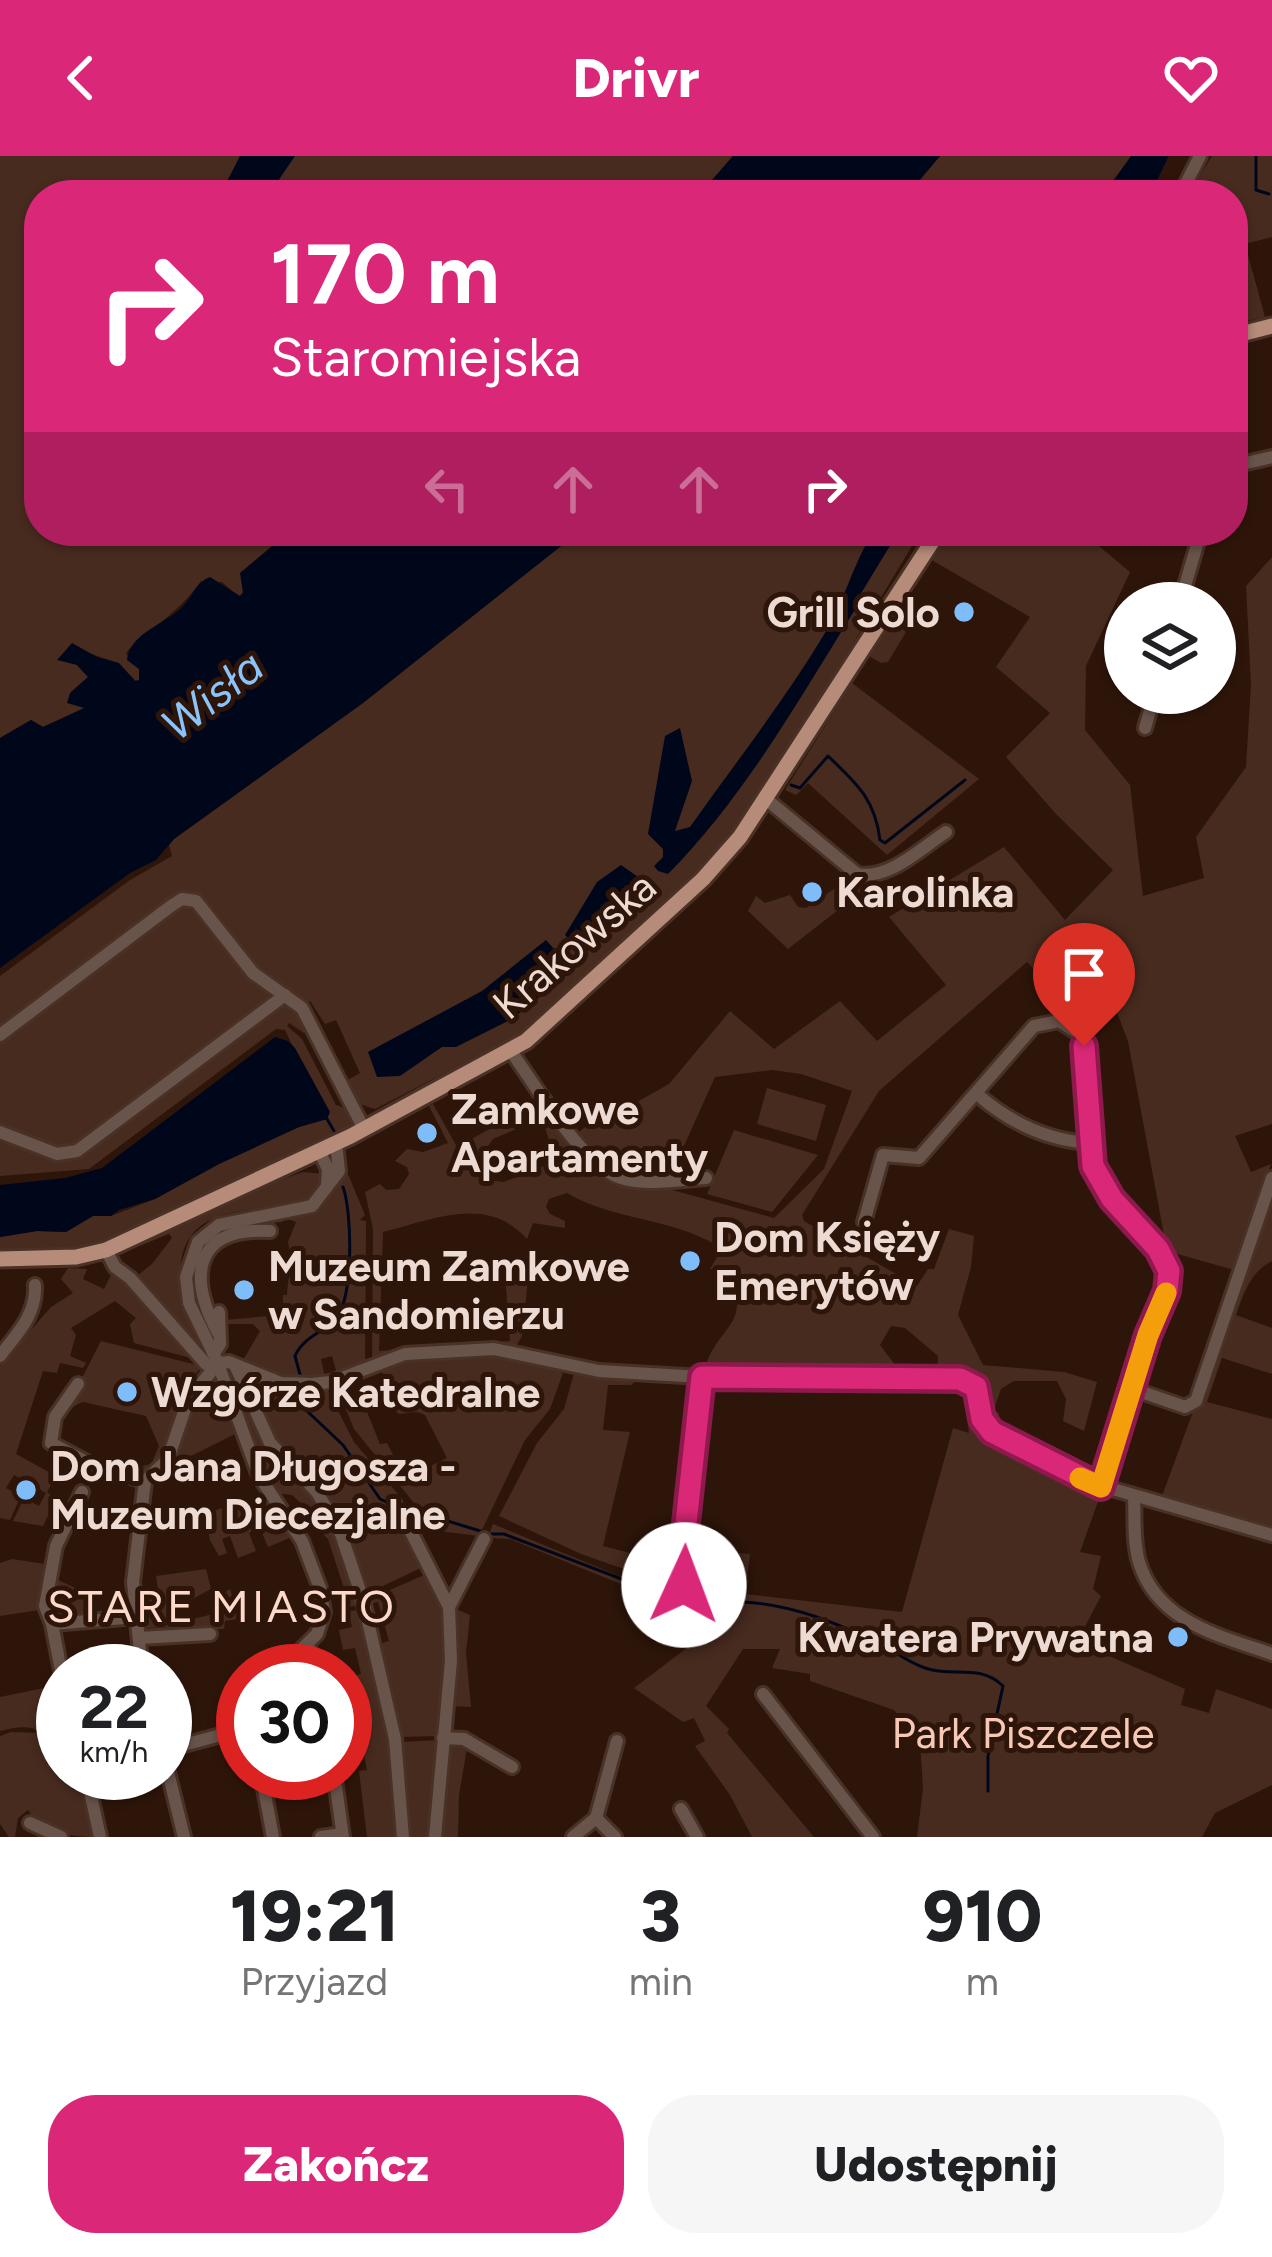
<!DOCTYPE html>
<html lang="pl">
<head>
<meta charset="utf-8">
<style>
	:root { --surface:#fff; --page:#f6f6f6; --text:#202124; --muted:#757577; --accent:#db2777 }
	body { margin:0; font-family:Figtree,sans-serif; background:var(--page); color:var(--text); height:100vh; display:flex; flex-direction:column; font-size:45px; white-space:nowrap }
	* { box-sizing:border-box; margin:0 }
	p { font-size:39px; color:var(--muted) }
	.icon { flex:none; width:66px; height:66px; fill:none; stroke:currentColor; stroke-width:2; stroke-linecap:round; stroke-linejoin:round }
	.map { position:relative; height:1681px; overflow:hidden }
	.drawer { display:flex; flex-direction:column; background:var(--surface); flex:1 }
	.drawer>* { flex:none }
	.banner { position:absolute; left:24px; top:24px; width:1224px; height:366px; border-radius:48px; box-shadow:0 3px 9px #0004; background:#db2777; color:#fff; overflow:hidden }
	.buttons { position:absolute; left:1104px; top:426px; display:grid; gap:24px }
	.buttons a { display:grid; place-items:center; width:132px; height:132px; border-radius:50%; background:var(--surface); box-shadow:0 3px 9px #0004; font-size:60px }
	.speed { position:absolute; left:36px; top:1488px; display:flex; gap:24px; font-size:60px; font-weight:700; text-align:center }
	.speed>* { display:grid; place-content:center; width:156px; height:156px; border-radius:50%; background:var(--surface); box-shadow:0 3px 9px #0004; line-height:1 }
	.speed small { font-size:30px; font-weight:400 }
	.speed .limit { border:18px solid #d22; background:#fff; color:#111 }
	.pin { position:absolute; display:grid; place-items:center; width:102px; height:102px; color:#fff; margin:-123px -51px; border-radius:50% 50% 50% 0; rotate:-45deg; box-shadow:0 0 12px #0007 }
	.pin .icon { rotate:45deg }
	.me { position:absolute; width:132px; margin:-66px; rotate:2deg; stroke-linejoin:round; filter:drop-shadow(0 0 9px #0008) }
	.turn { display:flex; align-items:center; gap:42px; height:252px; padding:0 48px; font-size:54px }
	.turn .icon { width:156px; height:156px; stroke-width:2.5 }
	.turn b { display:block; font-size:84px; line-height:102px }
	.lanes { display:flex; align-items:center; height:114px; padding:0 48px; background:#0003; justify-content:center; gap:60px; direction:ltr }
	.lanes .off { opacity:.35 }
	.eta { display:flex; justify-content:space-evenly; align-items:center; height:204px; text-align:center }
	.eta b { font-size:72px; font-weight:800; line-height:84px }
	.primary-button { display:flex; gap:24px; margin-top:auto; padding:24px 48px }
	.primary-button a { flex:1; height:138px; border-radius:48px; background:var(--accent); color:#fff; font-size:48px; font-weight:800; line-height:138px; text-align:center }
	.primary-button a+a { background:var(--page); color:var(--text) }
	header { display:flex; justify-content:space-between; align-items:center; height:156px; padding:0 48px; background:var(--accent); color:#fff; font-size:54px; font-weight:800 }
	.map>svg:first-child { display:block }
	.green { fill:#482b1f; fill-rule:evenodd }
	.water { fill:#00071b }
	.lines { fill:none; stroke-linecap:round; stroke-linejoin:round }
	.stream { stroke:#00071b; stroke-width:3 }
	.minor-casing { stroke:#493125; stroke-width:18 }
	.major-casing { stroke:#493125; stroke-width:21 }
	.minor { stroke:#69544b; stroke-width:12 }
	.major { stroke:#b68b79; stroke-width:15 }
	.route-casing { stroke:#8e194d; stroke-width:30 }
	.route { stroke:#db2777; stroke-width:21 }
	.slow { stroke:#f59e0b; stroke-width:21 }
	.poi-dot { fill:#7ebdf9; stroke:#2e1509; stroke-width:4.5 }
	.labels { text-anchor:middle; stroke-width:10; stroke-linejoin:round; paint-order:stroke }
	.poi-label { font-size:42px; font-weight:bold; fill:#eddbd3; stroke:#2e1509; text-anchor:start }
	.street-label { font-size:42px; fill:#eddbd3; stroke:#2e1509 }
	.park-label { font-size:42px; fill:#f7c8b5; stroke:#2e1509 }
	.water-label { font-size:45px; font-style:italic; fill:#8ac4fc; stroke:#2e1509 }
	.neighbourhood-label { font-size:45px; letter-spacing:3px; fill:#fdd9ca; stroke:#2e1509 }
</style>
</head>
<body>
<header><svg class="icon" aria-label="back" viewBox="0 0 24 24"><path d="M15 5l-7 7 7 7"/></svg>Drivr<svg class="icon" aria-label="heart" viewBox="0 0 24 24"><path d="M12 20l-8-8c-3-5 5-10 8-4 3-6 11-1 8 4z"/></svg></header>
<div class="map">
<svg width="1272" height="1681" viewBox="0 0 1272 1681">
	<rect width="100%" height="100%" fill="#2e1509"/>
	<g class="green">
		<path d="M 0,0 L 733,0 L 699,39 L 39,39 L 39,375 L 290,375 L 239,441 L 222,426 L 201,425 C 179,456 156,468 128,494 L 126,498 L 139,513 L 140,524 L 136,525 L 118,507 L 89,497 L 77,509 L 88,521 L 70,537 L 88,551 L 43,571 L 31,564 L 0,582 Z"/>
		<polygon points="940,0 1169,0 1150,39 907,39"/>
		<polygon points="1212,0 1272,0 1272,81 1245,88 1265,161 1233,168 1233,39 1188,39"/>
		<polygon points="580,375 921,375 789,594 739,668 696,717 547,857 515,881 375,953 353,946 346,925 360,917 336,864 325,868 310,845 297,855 309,875 304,877 289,867 287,870 302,883 336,949 347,953 356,969 97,1090 68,1095 0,1097 0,1081 37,1075 66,1076 93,1060 111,1060 155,1043 219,1008 299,971 327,963 285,874 276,873 89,1013 0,1020 0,820 130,724 172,700 169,689 174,683 363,547"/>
		<path d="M 956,375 L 1081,375 L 1130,416 L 1086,510 L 1085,574 L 1130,629 L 1143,740 L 1204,722 L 1196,681 L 1246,611 L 1251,529 L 1246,430 L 1272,401 L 1272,968 L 1235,980 L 1251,1016 L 1271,1008 L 1234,1114 L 1167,1095 L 1128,885 L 1109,836 L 1044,823 L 1027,806 L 879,935 L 802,1059 L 804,1065 L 917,1130 L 928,1113 L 934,1113 L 949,1073 L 974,1080 L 971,1111 L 958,1159 L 983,1209 L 1064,1216 L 1097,1226 L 1084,1275 L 1063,1265 L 1066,1243 L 1057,1225 L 1014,1225 L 1001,1233 L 994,1253 L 999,1258 L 998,1267 L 991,1270 L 975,1233 L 937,1219 L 938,1200 L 905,1172 L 891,1170 L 880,1189 L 902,1218 L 704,1217 C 713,1170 757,1171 726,1115 L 710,1113 L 719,1098 L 716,1089 C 669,1061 615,1065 567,1037 L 549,1043 L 546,1051 L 550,1058 L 565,1065 L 565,1072 L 533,1067 L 527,1083 C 487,1038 432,1064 383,1076 L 379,1195 L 510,1185 L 505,1119 L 528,1123 L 522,1180 L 516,1190 L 372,1206 L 373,1073 L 365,1036 L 380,1028 L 386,1034 L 399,1033 L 409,1018 L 407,1011 L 395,1005 L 407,993 L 423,996 L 448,987 L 429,950 L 433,948 L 457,991 L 540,945 L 574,980 L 614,948 L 619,956 L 669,928 L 730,855 L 774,893 L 840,845 L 877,885 L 946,829 L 889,761 L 1004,691 L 1065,764 L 1113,714 L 1056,658 L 1006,601 L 1050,557 L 996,511 L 1030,461 L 930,403 ZM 772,914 L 801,918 L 852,935 L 824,1013 L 774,1062 L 665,1032 L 715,921 ZM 535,965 L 545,972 L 556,1005 L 504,1026 L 487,1024 L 480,1001 L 493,983 Z"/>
		<polygon points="899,449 911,454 915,461 888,506 881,507 869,500 869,496"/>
		<polygon points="852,527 979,623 887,699 808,627 796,639 785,634"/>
		<polygon points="838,709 865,733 788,793 748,755 756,740 765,747 790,739 798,751 806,752 847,724"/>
		<polygon points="767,932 826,949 816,985 757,968"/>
		<polygon points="734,974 818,999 772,1056 707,1038"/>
		<path d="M 345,1011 L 365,1059 L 360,1064 L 366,1065 L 366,1069 L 365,1209 L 337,1218 L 332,1200 L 321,1203 L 325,1221 C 292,1224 272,1221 242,1206 L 260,1175 L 253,1168 L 227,1168 L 226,1164 L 279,1159 L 279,1163 L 288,1163 L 287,1155 L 283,1155 L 283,1139 L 287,1139 C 288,1116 294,1110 288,1086 L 296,1066 L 285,1062 L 282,1066 C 266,1067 247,1064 230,1070 C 200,1080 185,1115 196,1146 C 202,1163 215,1169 216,1188 C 189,1155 175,1093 224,1071 C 249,1060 284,1060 311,1057 L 325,1046 Z"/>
		<path d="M 303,1016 L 324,1018 L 308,1044 C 281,1052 251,1051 223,1059 C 156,1079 183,1154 206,1197 L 202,1197 L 132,1124 L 152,1108 L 172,1082 L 169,1078 L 115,1100 L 262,1030 Z"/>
		<path d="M 1272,1041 L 1272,1105 C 1250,1116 1244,1137 1236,1159 L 1272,1172 L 1272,1218 L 1222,1202 L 1207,1246 L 1272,1263 L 1272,1372 L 1162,1340 Z"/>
		<polygon points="68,1112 87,1113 83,1123 104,1133 112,1117 117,1115 196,1199 191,1202 134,1187 130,1168 136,1162 115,1145 71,1172 76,1179 70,1200 86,1207 83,1212 60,1207 57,1217 43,1215 16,1298 56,1320 47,1336 51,1339 51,1353 43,1370 13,1365 24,1342 39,1350 46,1337 14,1319 6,1332 21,1340 10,1364 0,1362 0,1210 51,1151 73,1137 61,1123"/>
		<path d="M 101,1185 L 201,1210 L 182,1241 L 157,1307 L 153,1304 L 159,1290 L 146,1260 L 83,1246 C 65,1252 59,1268 61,1285 C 76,1302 128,1317 149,1308 L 142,1316 L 66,1294 L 57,1282 L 61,1263 Z"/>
		<polygon points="509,1200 563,1217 550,1253 525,1284 479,1380 415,1372 414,1347 354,1273 336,1229 340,1227 363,1246 380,1288 387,1287 405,1322 447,1302 425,1259 417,1256 399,1258 381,1242 390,1235 381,1213 416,1204"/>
		<path d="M 228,1211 L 265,1290 L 319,1346 L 333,1372 L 358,1449 L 350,1451 L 328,1383 L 321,1376 L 325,1374 L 324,1368 L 292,1339 L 276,1337 C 259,1310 227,1240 228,1211 Z"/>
		<polygon points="574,1217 641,1221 631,1229 608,1229 603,1274 630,1276 603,1390 677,1409 681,1433 581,1398 499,1360 537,1287 564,1253"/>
		<polygon points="246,1218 280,1232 326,1231 354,1286 403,1344 406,1371 425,1410 366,1438 334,1347 270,1277"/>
		<polygon points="202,1230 206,1248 222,1239 235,1278 181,1305 172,1304 190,1249"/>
		<polygon points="971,1238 991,1286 1100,1340 1080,1396 1101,1400 1093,1433 1101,1440 1077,1486 1185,1533 1181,1549 1209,1557 1216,1533 1272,1553 1272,1629 1215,1657 1202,1681 917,1681 923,1632 920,1585 894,1554 810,1525 810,1518 772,1512 780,1493 743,1493 706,1550 729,1573 727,1577 814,1681 752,1681 730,1639 695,1590 705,1585 694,1562 683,1566 634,1532 700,1482 703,1469 684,1418 686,1393 750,1398 745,1438 902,1456 953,1272 969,1277 966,1251"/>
		<polygon points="262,1338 292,1381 268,1391 259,1370 249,1377 256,1395 238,1402 230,1380 222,1383 227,1397 219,1400 210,1384 205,1358"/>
		<polygon points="493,1368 663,1438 686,1444 689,1451 655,1442 510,1383 492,1382 486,1386"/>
		<polygon points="12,1403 45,1408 39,1454 0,1460 0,1407"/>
		<polygon points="206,1413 211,1433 181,1449 176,1471 143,1472 138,1432 158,1433 156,1420"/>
		<polygon points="429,1417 446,1452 448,1482 439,1580 401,1581 379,1488 389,1485 378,1446 370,1448 369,1443"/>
		<polygon points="56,1423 88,1438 85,1462 61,1461 49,1455"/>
		<polygon points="230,1433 239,1463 225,1465 224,1473 183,1474 185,1465 213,1458 218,1441"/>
		<polygon points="453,1452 470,1459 466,1497 471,1551 449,1550"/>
		<path d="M 360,1453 L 390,1579 L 398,1681 L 367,1681 L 359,1615 L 367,1614 C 365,1599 359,1585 356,1569 L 345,1564 L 362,1559 L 348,1522 L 361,1518 L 355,1492 L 343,1494 L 339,1474 L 352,1471 L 348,1456 Z"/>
		<path d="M 52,1505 L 63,1542 L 63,1575 L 56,1592 C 41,1569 27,1568 0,1575 L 0,1541 L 54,1530 Z"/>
		<path d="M 11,1576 L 42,1577 L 55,1596 L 59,1594 L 63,1579 L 63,1617 L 76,1617 L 94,1681 C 69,1681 42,1675 28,1654 L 18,1662 L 15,1681 L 9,1681 L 0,1668 L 0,1580 Z"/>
		<polygon points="439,1584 431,1681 408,1681 401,1586"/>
		<polygon points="446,1585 468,1586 459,1639 458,1681 439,1681"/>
	</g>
	<g class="water">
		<polygon points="240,0 295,0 278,25 261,39 220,39"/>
		<polygon points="733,0 940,0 907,39 699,39"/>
		<polygon points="1131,0 1169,0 1150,39 1103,39"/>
		<path d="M 290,375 L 580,375 L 363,547 L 174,683 L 156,704 L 130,717 L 0,812 L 0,582 L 31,564 L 43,571 L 84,552 L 67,547 L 70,537 L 88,521 L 77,509 L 57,504 L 72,487 L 97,501 L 119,507 L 135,525 L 139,524 L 139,513 L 127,504 C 130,476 167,468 183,450 C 194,439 195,427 210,421 L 240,440 L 243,437 L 240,417 Z"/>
		<path d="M 874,375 L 899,375 L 860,439 L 856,452 C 798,545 745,640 668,718 L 658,715 L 654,710 L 663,701 L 663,693 L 648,678 L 665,580 L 680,572 L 692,625 L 675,675 L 690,671 C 736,606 784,545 825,477 C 845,444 853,407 874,375 Z"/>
		<polygon points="621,709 651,730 650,736 580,795 565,779 597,726"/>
		<polygon points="546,784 573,814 512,863 456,891 442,891 400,920 377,921 368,896 482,835"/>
		<polygon points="275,881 288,885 295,892 330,956 327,963 299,971 219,1008 155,1043 119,1054 111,1060 93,1060 66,1076 37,1075 0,1081 0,1029 65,1022 102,1012"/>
	</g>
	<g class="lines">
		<g class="stream">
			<polyline points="1256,0 1256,34 1269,38"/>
			<path d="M 791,629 L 800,632 L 828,600 C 857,628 875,643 880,684 L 885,687 L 965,624"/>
			<polyline points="327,963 334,975"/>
			<path d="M 302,1226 L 295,1200 C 304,1180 323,1177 336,1162 C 354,1141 352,1055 343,1031"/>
			<polyline points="304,1235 302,1247 307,1255 343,1289 380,1343 396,1350"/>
			<polyline points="425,1358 490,1378 504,1378 687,1448"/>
			<path d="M 742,1446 C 793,1448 839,1468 884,1490 C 897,1497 910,1507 925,1512 C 953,1522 979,1507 1003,1530 L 988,1600 L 988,1635"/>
			<polyline points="695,1449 732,1445"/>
		</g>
		<defs>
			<g id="minor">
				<polyline points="1180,39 1200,0"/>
				<polyline points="1233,310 1272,301"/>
				<polyline points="1180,447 1201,375"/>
				<polyline points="1145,572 1155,537"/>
				<path d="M 766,643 L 857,718 C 889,724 920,693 946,676"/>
				<polyline points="0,879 171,750 182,743 196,745 253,817 302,852 364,973"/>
				<path d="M 510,894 C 535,928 582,1010 621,1022 C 647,1030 679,1024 706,1022"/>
				<path d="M 977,938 C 1010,967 1046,984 1089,987"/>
				<polyline points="0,976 57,998 77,995 285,839"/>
				<polyline points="319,995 328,1013 327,1030"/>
				<polyline points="864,1066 883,999 919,1002 1034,870 1059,865 1079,878 1086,896 1093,1010 1112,1043 1158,1093 1169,1116 1167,1135 1148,1179 1101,1331"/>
				<polyline points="106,1094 115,1111 130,1122 206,1208"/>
				<path d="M 218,1177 C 188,1121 193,1071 270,1075"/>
				<polyline points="214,1197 220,1188 219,1156"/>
				<path d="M 0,1200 C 17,1178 37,1158 35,1129"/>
				<polyline points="218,1207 229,1206 281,1227 312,1228 331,1226 405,1198 494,1193 599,1215 702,1221 957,1223 976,1231 979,1257 991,1276 1092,1327 1272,1379"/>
				<polyline points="235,1209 270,1287 317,1336 341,1378 363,1444 395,1583 403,1681"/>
				<polyline points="78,1228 55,1261 51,1287 94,1310 145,1325"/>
				<polyline points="1133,1233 1185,1251 1196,1245 1272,1022"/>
				<polyline points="145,1325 168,1303 188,1244 218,1207"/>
				<path d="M 1134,1341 C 1135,1362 1133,1386 1139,1406 C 1157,1466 1220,1480 1272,1498"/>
				<polyline points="411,1376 449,1451"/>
				<polyline points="687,1440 681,1413 702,1221"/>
				<polyline points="52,1468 136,1461"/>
				<polyline points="139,1482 210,1478"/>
				<polyline points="308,1489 316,1515"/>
				<polyline points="142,1515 133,1426 145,1325"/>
				<polyline points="279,1515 317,1478 324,1456 320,1432 302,1385 259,1320 217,1205 189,1147 186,1121 198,1086 219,1069 312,1050 339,1015 336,987"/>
				<polyline points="63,1525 52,1468 45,1450 56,1390 82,1336"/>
				<polyline points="763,1538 873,1681"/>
				<polyline points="443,1582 464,1583 512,1611"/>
				<polyline points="165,1594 243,1573"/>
				<polyline points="165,1604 184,1681"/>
				<polyline points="86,1617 100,1681"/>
				<polyline points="261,1617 273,1681"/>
				<polyline points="334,1617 343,1681"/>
				<polyline points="681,1653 697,1681"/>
				<polyline points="596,1662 615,1681"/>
				<polyline points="30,1667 61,1681"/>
				<polyline points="321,1681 342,1678"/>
				<polyline points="435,1681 451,1505 449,1451 484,1383"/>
				<polyline points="573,1681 596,1662 617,1585"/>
			</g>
			<g id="major">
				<polyline points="1233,180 1272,170"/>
				<polyline points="0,1103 76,1101 106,1094 351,980 526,885 703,723 740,681 939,375"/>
			</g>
		</defs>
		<use href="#minor" class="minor-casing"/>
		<use href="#major" class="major-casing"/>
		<use href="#minor" class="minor"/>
		<use href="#major" class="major"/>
	</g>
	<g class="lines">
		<defs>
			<polyline id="route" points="684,1429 681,1413 702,1221 960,1223 976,1231 982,1263 992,1276 1101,1331 1148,1179 1167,1135 1169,1115 1158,1093 1112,1043 1093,1010 1084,890"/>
		</defs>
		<use href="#route" class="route-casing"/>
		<use href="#route" class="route"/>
		<polyline class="slow" points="1080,1322 1101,1331 1148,1179 1166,1137"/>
	</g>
	<g class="poi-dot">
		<circle cx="964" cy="456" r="12"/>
		<circle cx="812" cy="736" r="12"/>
		<circle cx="427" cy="977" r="12"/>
		<circle cx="690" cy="1105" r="12"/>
		<circle cx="244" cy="1134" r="12"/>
		<circle cx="127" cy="1236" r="12"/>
		<circle cx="26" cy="1334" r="12"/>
		<circle cx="1178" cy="1481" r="12"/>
	</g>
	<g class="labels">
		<g class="poi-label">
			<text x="940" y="471" text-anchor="end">Grill Solo</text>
			<text x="836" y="751">Karolinka</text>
			<text x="451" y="968">Zamkowe<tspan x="451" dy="48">Apartamenty</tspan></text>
			<text x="714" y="1096">Dom Księży<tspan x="714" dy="48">Emerytów</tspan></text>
			<text x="268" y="1125">Muzeum Zamkowe<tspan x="268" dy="48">w Sandomierzu</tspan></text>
			<text x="151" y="1251">Wzgórze Katedralne</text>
			<text x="50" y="1325">Dom Jana Długosza -<tspan x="50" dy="48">Muzeum Diecezjalne</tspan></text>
			<text x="1154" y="1496" text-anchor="end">Kwatera Prywatna</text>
		</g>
		<g class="street-label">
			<text transform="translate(574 789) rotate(-41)" y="15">Krakowska</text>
		</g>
		<g class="park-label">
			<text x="1023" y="1592">Park Piszczele</text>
		</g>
		<g class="water-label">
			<text transform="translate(212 539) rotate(-38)" y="16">Wisła</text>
		</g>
		<g class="neighbourhood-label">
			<text x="222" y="1466">STARE MIASTO</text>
		</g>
	</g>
</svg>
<div class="buttons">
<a><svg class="icon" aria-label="layers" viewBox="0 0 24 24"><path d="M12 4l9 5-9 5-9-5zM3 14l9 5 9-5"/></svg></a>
</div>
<div class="speed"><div>22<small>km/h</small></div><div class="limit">30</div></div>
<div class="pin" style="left:1084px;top:890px;background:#d93025"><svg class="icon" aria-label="arrive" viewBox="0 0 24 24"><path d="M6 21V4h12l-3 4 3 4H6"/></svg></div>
<svg class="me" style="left:684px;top:1429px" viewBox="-20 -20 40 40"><circle r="19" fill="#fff"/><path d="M0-13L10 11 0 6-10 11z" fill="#db2777"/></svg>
<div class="banner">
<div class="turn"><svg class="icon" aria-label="right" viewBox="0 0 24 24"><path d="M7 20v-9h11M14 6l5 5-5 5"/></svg><div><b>170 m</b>Staromiejska</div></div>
<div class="lanes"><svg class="icon off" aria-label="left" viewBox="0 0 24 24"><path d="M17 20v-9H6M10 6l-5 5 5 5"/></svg><svg class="icon off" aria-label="ahead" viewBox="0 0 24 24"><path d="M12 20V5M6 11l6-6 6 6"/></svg><svg class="icon off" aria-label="ahead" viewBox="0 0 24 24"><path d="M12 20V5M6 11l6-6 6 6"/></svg><svg class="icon" aria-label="right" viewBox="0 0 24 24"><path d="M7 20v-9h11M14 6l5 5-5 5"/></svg></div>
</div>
</div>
<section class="drawer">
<div class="eta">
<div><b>19:21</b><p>Przyjazd</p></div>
<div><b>3</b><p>min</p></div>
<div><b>910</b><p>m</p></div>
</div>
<div class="primary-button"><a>Zakończ</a><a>Udostępnij</a></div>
</section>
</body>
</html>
